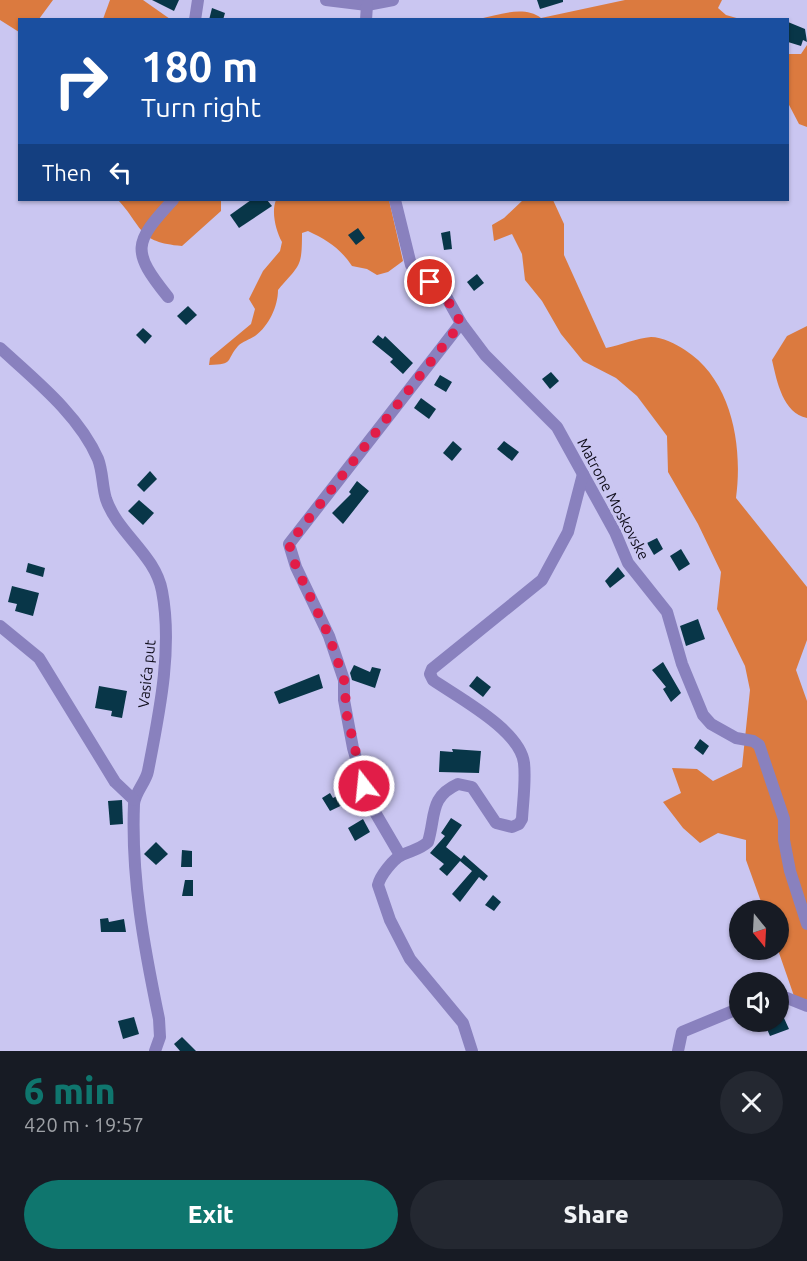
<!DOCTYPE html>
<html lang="en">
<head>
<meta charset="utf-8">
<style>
	:root { --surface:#171b24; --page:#242831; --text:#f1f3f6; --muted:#9ea1a6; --accent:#0f766e }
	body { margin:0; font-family:Ubuntu,sans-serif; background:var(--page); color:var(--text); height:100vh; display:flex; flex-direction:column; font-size:22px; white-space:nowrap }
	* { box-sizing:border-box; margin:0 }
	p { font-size:20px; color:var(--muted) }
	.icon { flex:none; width:33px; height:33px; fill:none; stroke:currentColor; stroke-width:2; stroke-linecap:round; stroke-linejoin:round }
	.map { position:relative; height:1051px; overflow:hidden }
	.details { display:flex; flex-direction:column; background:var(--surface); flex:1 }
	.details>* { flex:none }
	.hud { position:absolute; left:18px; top:18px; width:771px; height:183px; border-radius:0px; box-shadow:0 2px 4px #0004; background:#1a4fa0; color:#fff; overflow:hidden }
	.needle { width:39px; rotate:162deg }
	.buttons { position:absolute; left:729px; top:900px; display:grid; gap:12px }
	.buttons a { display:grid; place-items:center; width:60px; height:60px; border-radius:50%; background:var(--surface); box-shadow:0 2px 4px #0004; font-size:30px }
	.pin { position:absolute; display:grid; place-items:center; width:51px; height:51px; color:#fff; margin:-26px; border:3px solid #fff; border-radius:50%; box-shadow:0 2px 6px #0007 }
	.me { position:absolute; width:66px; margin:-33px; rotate:344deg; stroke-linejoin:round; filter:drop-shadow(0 0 4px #0008) }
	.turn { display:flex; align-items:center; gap:21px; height:126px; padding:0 24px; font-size:27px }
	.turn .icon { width:78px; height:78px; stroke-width:2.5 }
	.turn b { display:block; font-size:42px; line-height:51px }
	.then { display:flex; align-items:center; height:57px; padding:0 24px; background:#0003; gap:12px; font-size:22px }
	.round { display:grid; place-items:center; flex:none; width:63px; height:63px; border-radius:32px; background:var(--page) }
	.overview { display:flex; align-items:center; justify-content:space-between; height:102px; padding:0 24px }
	h1 { font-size:36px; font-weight:800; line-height:45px; color:var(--accent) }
	.button { display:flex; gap:12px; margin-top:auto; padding:12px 24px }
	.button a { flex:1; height:69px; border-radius:36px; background:var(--accent); color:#fff; font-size:24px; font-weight:800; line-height:69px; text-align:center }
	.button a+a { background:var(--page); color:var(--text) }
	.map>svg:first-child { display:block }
	.forest { fill:#db7a3f }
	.building { fill:#083648 }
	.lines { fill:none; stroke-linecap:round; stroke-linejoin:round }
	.minor { stroke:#8981be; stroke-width:12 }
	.route { stroke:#e11d48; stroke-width:10; stroke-dasharray:0 18 }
	.labels { text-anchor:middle; stroke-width:6; stroke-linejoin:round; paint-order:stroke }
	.street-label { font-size:15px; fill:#100e1c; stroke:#cac6f1 }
</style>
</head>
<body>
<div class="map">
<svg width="807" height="1051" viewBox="0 0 807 1051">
	<rect width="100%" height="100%" fill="#cac6f1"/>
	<g class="forest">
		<polygon points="0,0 53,0 39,19 20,20 19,32 0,20"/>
		<polygon points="110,0 143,0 170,19 103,19"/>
		<path d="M 625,0 L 722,0 L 718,8 L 726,15 L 740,19 L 479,19 C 498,15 524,5 541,18 Z"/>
		<polygon points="807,45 807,127 799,124 788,103 788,54 801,54"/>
		<path d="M 118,200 L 221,200 L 221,211 L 182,246 C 137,242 144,228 118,200 Z"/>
		<path d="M 276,200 L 389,200 L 403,261 L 388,272 L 377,275 L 367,269 L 352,266 C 340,248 327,240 308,231 L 302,233 C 302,268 300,264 278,290 C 278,306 269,326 255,336 C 249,340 243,341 238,346 C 225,361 235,364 209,365 L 210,358 L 251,324 L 255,309 L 249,299 L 263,271 L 280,251 L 282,242 C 276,231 271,212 276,200 Z"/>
		<path d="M 523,200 L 553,200 L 564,224 L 564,255 L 606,348 C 621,345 637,338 651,337 C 662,337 676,344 685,350 C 732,380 743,446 736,498 L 807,587 L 807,640 L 796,670 L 807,701 L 807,1000 L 794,996 L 778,950 L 778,910 L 764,910 L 746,860 L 746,840 L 718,833 L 700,843 L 683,828 L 663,802 L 681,793 L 672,768 L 697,769 L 713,781 L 742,767 L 750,690 L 745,666 L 717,609 L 721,572 L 698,524 L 668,472 L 667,436 L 637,396 L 616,378 L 583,361 L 561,334 L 542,301 L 525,280 L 522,254 L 512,234 L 494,241 L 492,225 L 504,218 Z"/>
		<path d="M 807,326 L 807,418 C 783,413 777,382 772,360 L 787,336 Z"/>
	</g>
	<g class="building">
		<polygon points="152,0 179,0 174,11"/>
		<polygon points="537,0 563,0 563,2 540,9"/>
		<polygon points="212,8 225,13 223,20 209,20"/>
		<polygon points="788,22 805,29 807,42 803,40 801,46 788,42"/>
		<polygon points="251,200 267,200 272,206 239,228 230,215"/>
		<polygon points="358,228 365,238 356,245 348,235"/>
		<polygon points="450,231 452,249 444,250 441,233"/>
		<polygon points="477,274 484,283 474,291 467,282"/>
		<polygon points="188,306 197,315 186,325 177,316"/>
		<polygon points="143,328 152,336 145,344 136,335"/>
		<polygon points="378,335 383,339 385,336 413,363 403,374 390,362 393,359 372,342"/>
		<polygon points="551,372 559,381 550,389 542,379"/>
		<polygon points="440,375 452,382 446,392 434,385"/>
		<polygon points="421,398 436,409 429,419 414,408"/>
		<polygon points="453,441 462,449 452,461 443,453"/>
		<polygon points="504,441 519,452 512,461 497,449"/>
		<polygon points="150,471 157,479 144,492 137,485"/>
		<polygon points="357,481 369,491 343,524 332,513 351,494 349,492"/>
		<polygon points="139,500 154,513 143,525 128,511"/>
		<polygon points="657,538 663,549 654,555 647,543"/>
		<polygon points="681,549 690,564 679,571 670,556"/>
		<polygon points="28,563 45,568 43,577 26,572"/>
		<polygon points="618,567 625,576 610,588 605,581"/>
		<polygon points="12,586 39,593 33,616 15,611 17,604 8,602"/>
		<polygon points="698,619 705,639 686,646 680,626"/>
		<polygon points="663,662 681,693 671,702 663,689 666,687 652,670"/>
		<polygon points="354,665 370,672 372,667 381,669 375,688 352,680 350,673"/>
		<polygon points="319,674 323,688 279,704 274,692"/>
		<polygon points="477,676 491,687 483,697 469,686"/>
		<polygon points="99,686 127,691 122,718 111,716 112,711 95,708"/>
		<polygon points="700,739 709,746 703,755 694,748"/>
		<polygon points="452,749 481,751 479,773 439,772 440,751 453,752"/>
		<polygon points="352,789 357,798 330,811 322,798 330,793 333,798"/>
		<polygon points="122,800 123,824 110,825 108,801"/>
		<polygon points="451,818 462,825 446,847 461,859 464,855 488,876 484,881 479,877 460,902 452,894 472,871 460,861 447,876 439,869 444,864 430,853 445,836 441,833"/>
		<polygon points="363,819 370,832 355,841 348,828"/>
		<polygon points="156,842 168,854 156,865 144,854"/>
		<polygon points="182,850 192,851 192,867 181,867"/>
		<polygon points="185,880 193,880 193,896 182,896"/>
		<polygon points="493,895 501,902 494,911 485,905"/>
		<polygon points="108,918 109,922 124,919 126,932 101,932 100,919"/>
		<polygon points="778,1005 789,1029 770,1036 764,1022 778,1022"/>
		<polygon points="134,1017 139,1034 123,1039 118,1021"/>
		<polygon points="182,1037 196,1051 180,1051 174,1044"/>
	</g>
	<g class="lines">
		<g class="minor">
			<polyline points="326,0 367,5 393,0"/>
			<polyline points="195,20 198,0"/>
			<polyline points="366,20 367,5"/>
			<polyline points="395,200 411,265 443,291 461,323 485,355 557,427 615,532 628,563 667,612 682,664 703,715 711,724 736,738 753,741 759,745 784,819 784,840 790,871 807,924"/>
			<path d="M 168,297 C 131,251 133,243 173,200"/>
			<path d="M 0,348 C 35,380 79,415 98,459 C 103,472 102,486 106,499 C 118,534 155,554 162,591 C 173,649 159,714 148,771 C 146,782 135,792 134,804 C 131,877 144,947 159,1019 L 160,1037 L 155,1051"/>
			<polyline points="0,626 39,658 115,782 134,800"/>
			<polyline points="400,855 369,802 353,748 344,700 344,680 329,636 296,567 289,544 461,323"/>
			<polyline points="778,997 787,998 807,1006"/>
			<path d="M 472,1051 L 463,1023 L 410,959 L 390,920 L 378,885 C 380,876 393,859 402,855 C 412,850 419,850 428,842 C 436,816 429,797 458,784 L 472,787 L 496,823 L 512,827 L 519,824 L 522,819 C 523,801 526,781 524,763 C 520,730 459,698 433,680 L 430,674 L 432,669 L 542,580 L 568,532 L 583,474"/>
			<polyline points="678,1051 682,1032 740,1008"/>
		</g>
	</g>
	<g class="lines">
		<polyline class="route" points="364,786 347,716 344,680 329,636 296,567 289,544 461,323 442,291 430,282"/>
	</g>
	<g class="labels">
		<g class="street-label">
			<text transform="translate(613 499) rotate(62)" y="5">Matrone Moskovske</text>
			<text transform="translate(147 674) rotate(-84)" y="5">Vasića put</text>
		</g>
	</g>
</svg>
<div class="buttons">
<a><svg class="needle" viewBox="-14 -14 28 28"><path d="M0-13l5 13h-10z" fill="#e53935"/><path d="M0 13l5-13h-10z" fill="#9ea1a6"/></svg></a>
<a><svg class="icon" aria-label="sound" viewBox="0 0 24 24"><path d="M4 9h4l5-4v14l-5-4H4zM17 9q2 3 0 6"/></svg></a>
</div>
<div class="pin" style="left:430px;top:282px;background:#d93025"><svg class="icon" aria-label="arrive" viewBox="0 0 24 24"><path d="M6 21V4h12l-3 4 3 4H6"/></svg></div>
<svg class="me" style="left:364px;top:786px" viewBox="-20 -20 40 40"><circle r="17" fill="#e11d48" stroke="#fff" stroke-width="3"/><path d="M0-11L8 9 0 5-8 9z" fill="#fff"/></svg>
<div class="hud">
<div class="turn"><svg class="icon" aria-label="right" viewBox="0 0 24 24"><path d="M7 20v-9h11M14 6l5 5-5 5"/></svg><div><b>180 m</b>Turn right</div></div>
<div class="then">Then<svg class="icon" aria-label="left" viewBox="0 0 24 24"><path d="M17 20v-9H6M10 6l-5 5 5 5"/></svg></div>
</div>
</div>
<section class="details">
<div class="overview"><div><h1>6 min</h1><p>420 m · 19:57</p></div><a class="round"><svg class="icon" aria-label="close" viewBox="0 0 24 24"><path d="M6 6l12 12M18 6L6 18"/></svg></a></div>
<div class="button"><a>Exit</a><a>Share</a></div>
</section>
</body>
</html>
